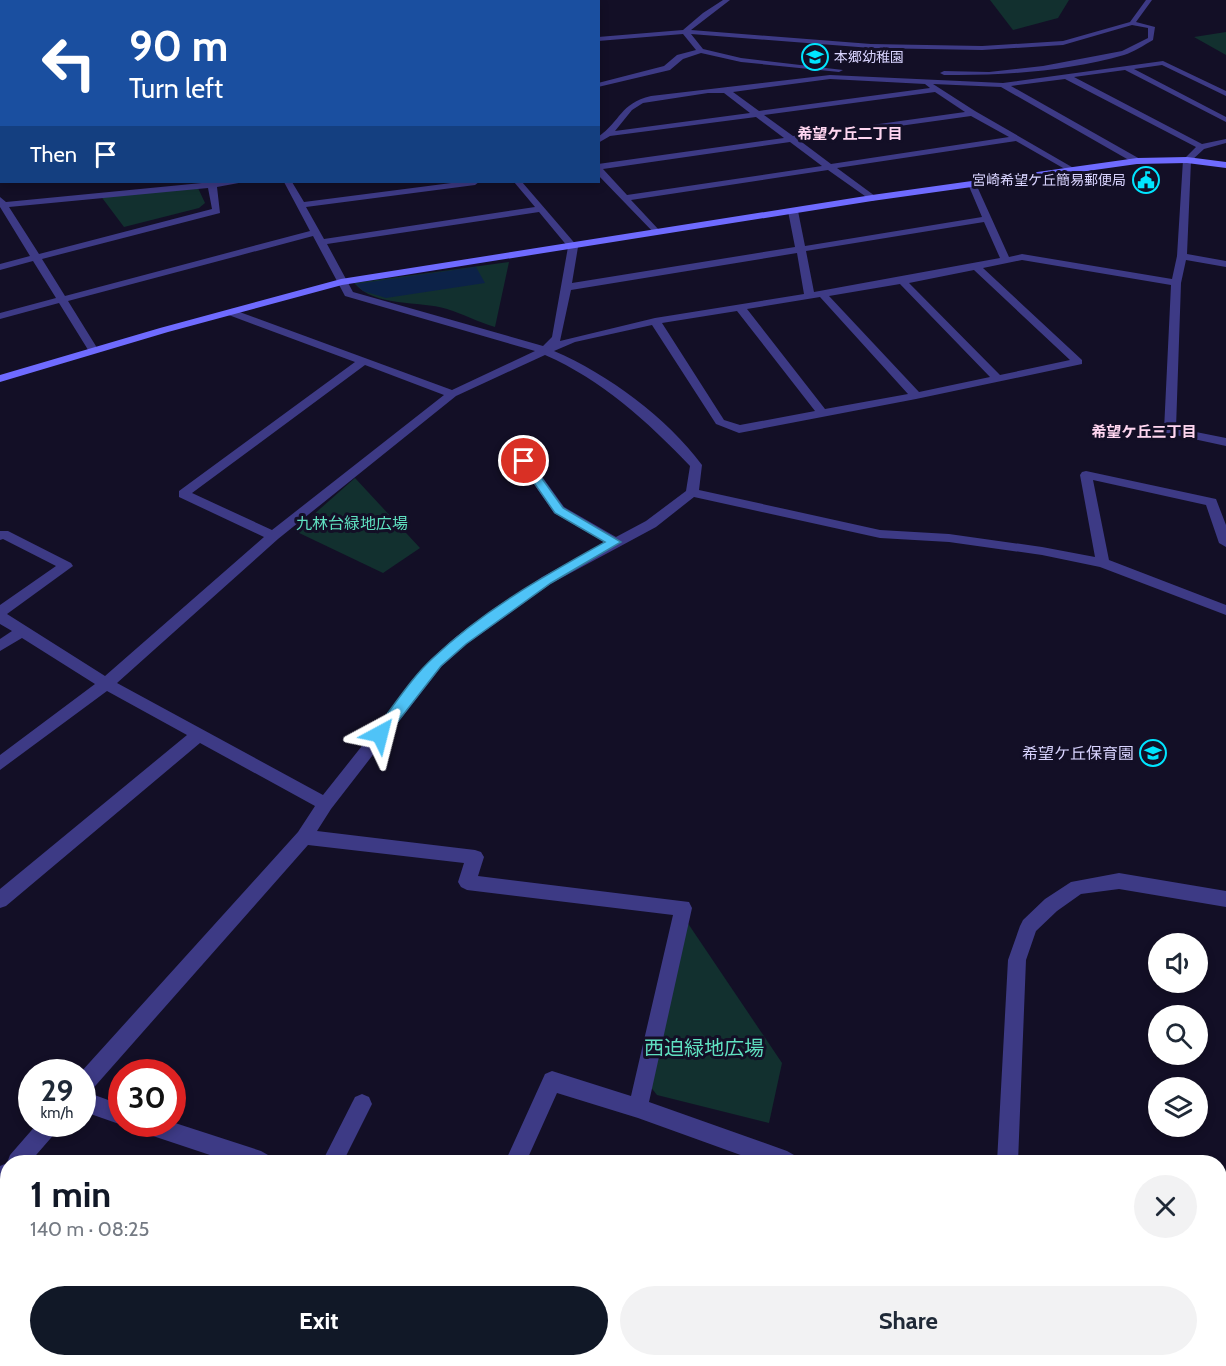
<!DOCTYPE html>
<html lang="en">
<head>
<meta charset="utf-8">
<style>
	:root { --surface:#fff; --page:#f2f2f3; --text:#1f2937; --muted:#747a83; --accent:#111827 }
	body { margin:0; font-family:Cabin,"Noto Sans JP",sans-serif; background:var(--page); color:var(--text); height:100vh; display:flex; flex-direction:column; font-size:22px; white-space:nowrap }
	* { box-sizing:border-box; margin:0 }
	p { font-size:20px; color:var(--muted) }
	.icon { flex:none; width:33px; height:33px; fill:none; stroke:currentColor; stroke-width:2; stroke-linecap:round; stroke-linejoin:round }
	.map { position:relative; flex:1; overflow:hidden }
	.side { position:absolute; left:0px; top:1155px; width:1227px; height:212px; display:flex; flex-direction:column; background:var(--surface); border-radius:24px 24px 0 0; box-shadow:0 3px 9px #0003 }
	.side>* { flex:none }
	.hud { position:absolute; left:0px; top:0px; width:600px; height:183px; box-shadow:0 3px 9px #0003; background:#1a4fa0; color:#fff; overflow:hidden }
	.controls { position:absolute; left:1148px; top:933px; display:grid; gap:12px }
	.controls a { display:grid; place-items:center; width:60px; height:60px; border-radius:50%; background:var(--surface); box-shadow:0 3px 9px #0003; font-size:30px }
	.speed { position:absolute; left:18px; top:1059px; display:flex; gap:12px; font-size:30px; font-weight:700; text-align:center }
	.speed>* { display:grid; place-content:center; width:78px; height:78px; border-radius:50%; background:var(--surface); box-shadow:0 3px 9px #0003; line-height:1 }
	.speed small { font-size:15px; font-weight:400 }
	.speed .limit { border:9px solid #d22; background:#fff; color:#111 }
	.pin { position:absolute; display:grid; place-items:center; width:51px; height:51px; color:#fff; margin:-26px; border:3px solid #fff; border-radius:50%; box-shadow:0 2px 6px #0007 }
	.me { position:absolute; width:66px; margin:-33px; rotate:38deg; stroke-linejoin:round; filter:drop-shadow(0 0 4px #0008) }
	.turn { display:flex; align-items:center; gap:21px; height:126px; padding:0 30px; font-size:27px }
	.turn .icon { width:78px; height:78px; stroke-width:2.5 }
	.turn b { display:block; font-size:42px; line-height:51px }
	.then { display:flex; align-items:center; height:57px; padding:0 30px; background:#0003; gap:12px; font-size:22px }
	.round { display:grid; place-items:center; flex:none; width:63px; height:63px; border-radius:32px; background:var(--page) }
	.summary { display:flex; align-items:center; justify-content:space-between; height:102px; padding:0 30px }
	h1 { font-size:36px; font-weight:700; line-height:45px; color:var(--accent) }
	.button { display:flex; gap:12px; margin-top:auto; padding:12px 30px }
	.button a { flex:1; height:69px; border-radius:36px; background:var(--accent); color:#fff; font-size:24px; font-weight:700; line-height:69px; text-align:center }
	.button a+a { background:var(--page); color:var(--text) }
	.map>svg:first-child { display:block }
	.green { fill:#12302f }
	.water { fill:#0c2248 }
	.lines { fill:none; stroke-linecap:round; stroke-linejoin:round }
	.street { fill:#3d3a85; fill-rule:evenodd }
	.secondary { fill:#6f6bff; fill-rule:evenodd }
	.route { fill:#4fc3f7; stroke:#337fa1; stroke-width:1.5 }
	.labels { text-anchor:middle; stroke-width:6; stroke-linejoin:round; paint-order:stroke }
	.far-poi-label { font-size:14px; fill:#d9d4ff; stroke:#130f26; text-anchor:start }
	.far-neighbourhood-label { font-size:15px; font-weight:bold; fill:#ffd6f0; stroke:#130f26 }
	.park-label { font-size:16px; fill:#5fe0c0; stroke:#130f26 }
	.poi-label { font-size:16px; fill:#d9d4ff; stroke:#130f26; text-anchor:end }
	.near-park-label { font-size:20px; fill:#5fe0c0; stroke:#130f26 }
</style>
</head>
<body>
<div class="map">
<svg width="1226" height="1366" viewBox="0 0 1226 1366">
	<rect width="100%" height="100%" fill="#130f26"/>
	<g class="green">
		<polygon points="990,0 1069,0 1058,18 1013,30"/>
		<polygon points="1226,32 1226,55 1194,37"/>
		<polygon points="198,188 205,203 199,208 124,227 100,195"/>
		<path d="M 509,262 L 495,327 C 478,322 463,314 447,309 C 418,300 376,308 354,283 Z"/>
		<polygon points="355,478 420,548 383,573 295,531"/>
		<polygon points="685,919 782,1063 769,1123 657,1095 645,1080"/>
	</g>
	<polygon class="water" points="476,267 485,283 386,298 363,291 356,284"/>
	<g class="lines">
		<g class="street">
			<polygon points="1,0 8,0 2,4"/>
			<polygon points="49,0 71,2 50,2"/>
			<polygon points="103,0 111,0 101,2"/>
			<path d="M 723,0 L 730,0 L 691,30 L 871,44 L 982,46 L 1063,41 L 1130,22 L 1146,0 L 1152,0 L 1136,22 L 1155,27 L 1153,40 C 1144,45 1134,52 1124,55 C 1068,71 1002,76 944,75 L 940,73 L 944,71 L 989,72 L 1043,66 L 1122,51 L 1148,38 L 1148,28 L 1132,25 L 1063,45 L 982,50 L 871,48 L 691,34 L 703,49 L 741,58 L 843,70 L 839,72 L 741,62 L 701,53 L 683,59 L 670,70 L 598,87 L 598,83 L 664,66 L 677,55 L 696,50 L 683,34 L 598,41 L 598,37 L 683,30 L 703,13 Z"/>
			<rect x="0" y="48" width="2" height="4"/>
			<path d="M 1163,61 L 1226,91 L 1226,96 L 1162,65 L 1134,69 L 1226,117 L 1226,122 L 1125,70 L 1074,77 L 1202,144 L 1226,139 L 1226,143 L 1204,149 L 1191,161 L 1187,254 L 1226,261 L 1226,267 L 1186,260 L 1181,283 L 1176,428 L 1226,438 L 1226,446 L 1166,433 L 1164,430 L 1171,285 L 1022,260 L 983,268 L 1082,360 L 1082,364 L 916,399 L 739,433 L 716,424 L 652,325 L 575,342 L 554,351 C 608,374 667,418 702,465 L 699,490 L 880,530 L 949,534 L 1042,547 L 1095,557 L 1080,475 L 1082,472 L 1086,471 L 1216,499 L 1226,525 L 1226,547 L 1219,543 L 1206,505 L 1093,480 L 1109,560 L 1226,605 L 1226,615 L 1100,567 L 1042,555 L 949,542 L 880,538 L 694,497 L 656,527 L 552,583 L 467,644 L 441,667 L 331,809 L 317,831 L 475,850 L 481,852 L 484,857 L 478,876 L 689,902 L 692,908 L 649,1102 L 787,1151 L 794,1155 L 797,1162 L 760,1162 L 638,1118 L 557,1093 L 526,1162 L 505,1162 L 545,1074 L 552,1071 L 631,1096 L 673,915 L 467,890 L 461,887 L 458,882 L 464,863 L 308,845 L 89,1093 L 122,1105 L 122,1124 L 126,1124 L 122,1125 L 82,1111 L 81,1072 L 298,832 L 315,806 L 200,743 L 6,906 L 0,908 L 0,889 L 187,735 L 107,691 L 0,770 L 0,755 L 95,684 L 22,638 L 0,651 L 0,639 L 12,631 L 0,624 L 0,605 L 56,566 L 3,539 L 0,540 L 0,531 L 8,531 L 71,563 L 73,566 L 7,614 L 105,676 L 264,537 L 179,497 L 179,491 L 355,362 L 226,314 L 226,310 L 234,310 L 452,390 L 535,351 L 345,296 L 313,236 L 68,301 L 99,351 L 90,353 L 59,303 L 0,319 L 0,313 L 56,298 L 33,261 L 0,270 L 0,264 L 30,256 L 0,207 L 0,197 L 6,202 L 212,182 L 244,182 L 217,187 L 220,213 L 42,259 L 65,296 L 310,231 L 284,182 L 292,182 L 304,202 L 459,182 L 479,182 L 475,185 L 306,207 L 324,239 L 535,207 L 514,182 L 522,182 L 578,247 L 572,283 L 795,247 L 788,211 L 793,208 L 798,211 L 805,246 L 982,217 L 968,184 L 972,181 L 976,184 L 1009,257 L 1022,254 L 1172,279 L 1177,256 L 1183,160 L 1196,147 L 1065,79 L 1011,86 L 1140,159 L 1140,163 L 1134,163 L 1001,87 L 933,84 L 975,111 L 1077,170 L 1070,172 L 1016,141 L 837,168 L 875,196 L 875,200 L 872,201 L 828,170 L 631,200 L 659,230 L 661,232 L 656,235 L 598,175 L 598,164 L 784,138 L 756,117 L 610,136 L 598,143 L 598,137 C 622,120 619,104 651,96 L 830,75 L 1003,83 ZM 830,79 L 925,84 L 930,88 L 759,111 L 733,92 ZM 935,92 L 965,112 L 793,136 L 764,115 ZM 708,93 L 724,93 L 750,113 L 615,131 L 632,110 L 643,103 ZM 971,116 L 1009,137 L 831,164 L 799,140 ZM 790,142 L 822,166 L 627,195 L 603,169 ZM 208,188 L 212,209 L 39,254 L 9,207 ZM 539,212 L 568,247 L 552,337 L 543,346 L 353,292 L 327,244 ZM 984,222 L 1000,258 L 814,292 L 806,251 ZM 797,253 L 804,294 L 655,318 L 560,341 L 571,290 ZM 974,270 L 1070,360 L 1000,375 L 909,283 ZM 900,284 L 990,377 L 919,392 L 829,296 ZM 820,297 L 908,394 L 825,409 L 747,309 ZM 737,311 L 815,411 L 740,425 L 724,420 L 662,323 ZM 545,355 C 602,380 647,421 690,466 L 686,491 L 646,521 L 616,537 L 564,507 L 517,442 L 509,442 L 507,445 L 554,513 L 606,543 L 542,577 L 457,636 L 431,659 L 323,795 L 117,683 L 278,539 L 456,396 ZM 365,365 L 444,395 L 272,530 L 192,493 Z"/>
			<rect x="0" y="112" width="2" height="4"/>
			<rect x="0" y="159" width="2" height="6"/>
			<polygon points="1119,873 1226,891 1226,907 1119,889 1081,894 1057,911 1036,931 1026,960 1018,1162 997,1162 1008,960 1020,926 1023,920 1045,899 1071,882"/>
			<polygon points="362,1094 369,1097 372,1104 343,1162 322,1162 355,1097"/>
			<polygon points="172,1122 261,1151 268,1155 272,1162 231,1162 147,1134 140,1131 137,1124"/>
			<polygon points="37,1124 60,1124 57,1131 30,1162 8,1162 8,1190 0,1193 0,1166 7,1163 10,1155"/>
			<polygon points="422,1359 446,1359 444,1366 420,1366"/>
			<polygon points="701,1359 744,1359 747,1366 704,1366"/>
			<polygon points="773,1359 797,1359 796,1366 772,1366"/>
			<polygon points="986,1359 1010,1359 1009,1366 985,1366"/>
		</g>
		<polygon class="secondary" points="1187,157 1226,162 1226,168 1187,163 1137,164 872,201 342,285 168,332 0,382 0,375 160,328 341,279 872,195 1137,158"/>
	</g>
	<path class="route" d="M 524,458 L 528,459 L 563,508 L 621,542 L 551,583 L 466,644 L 441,666 L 385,738 L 375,738 L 375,730 C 394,706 411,678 433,658 C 483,610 546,575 605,542 L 555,513 L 519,461 Z"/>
	<defs>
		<symbol id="school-ring" viewBox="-11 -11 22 22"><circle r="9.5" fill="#130f26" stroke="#00e5ff" stroke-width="1.5"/><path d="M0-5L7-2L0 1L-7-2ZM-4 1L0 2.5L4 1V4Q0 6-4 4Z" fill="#00e5ff"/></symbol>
		<symbol id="civic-ring" viewBox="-11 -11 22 22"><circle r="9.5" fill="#130f26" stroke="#00e5ff" stroke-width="1.5"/><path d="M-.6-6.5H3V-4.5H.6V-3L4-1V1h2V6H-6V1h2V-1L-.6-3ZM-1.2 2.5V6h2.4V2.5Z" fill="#00e5ff"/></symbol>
	</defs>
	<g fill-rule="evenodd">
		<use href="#school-ring" x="800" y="42" width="30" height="30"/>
		<use href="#civic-ring" x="1131" y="165" width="30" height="30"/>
		<use href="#school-ring" x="1138" y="738" width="30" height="30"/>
	</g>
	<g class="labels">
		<g class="far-poi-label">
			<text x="834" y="62">本郷幼稚園</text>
			<text x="1126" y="185" text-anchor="end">宮崎希望ケ丘簡易郵便局</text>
		</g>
		<g class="far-neighbourhood-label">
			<text x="850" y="139">希望ケ丘二丁目</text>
			<text x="1144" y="437">希望ケ丘三丁目</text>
		</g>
		<g class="park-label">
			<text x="352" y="529">九林台緑地広場</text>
		</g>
		<g class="poi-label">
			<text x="1134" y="759">希望ケ丘保育園</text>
		</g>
		<g class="near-park-label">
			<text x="704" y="1055">西迫緑地広場</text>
		</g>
	</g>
</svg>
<div class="controls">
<a><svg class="icon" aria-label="sound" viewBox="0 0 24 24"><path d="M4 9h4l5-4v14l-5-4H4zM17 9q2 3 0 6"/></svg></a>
<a><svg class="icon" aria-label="search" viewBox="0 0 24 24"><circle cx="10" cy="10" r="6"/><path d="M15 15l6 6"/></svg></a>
<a><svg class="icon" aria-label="layers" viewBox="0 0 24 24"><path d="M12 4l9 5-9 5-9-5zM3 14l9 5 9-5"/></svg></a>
</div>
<div class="speed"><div>29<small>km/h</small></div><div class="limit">30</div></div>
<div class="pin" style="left:524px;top:461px;background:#d93025"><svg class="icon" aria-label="arrive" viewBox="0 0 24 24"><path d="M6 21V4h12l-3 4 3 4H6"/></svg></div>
<svg class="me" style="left:380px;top:734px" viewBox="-20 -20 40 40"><path d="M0-17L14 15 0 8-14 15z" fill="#4fc3f7" stroke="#fff" stroke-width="4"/></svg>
<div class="hud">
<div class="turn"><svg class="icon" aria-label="left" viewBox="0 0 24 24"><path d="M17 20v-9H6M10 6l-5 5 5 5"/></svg><div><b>90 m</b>Turn left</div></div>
<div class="then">Then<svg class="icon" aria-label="arrive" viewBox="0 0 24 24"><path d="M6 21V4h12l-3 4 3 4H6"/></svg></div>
</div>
<section class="side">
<div class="summary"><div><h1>1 min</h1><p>140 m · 08:25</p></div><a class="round"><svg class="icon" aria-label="close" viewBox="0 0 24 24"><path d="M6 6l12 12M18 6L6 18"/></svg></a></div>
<div class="button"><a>Exit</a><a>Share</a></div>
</section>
</div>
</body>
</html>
